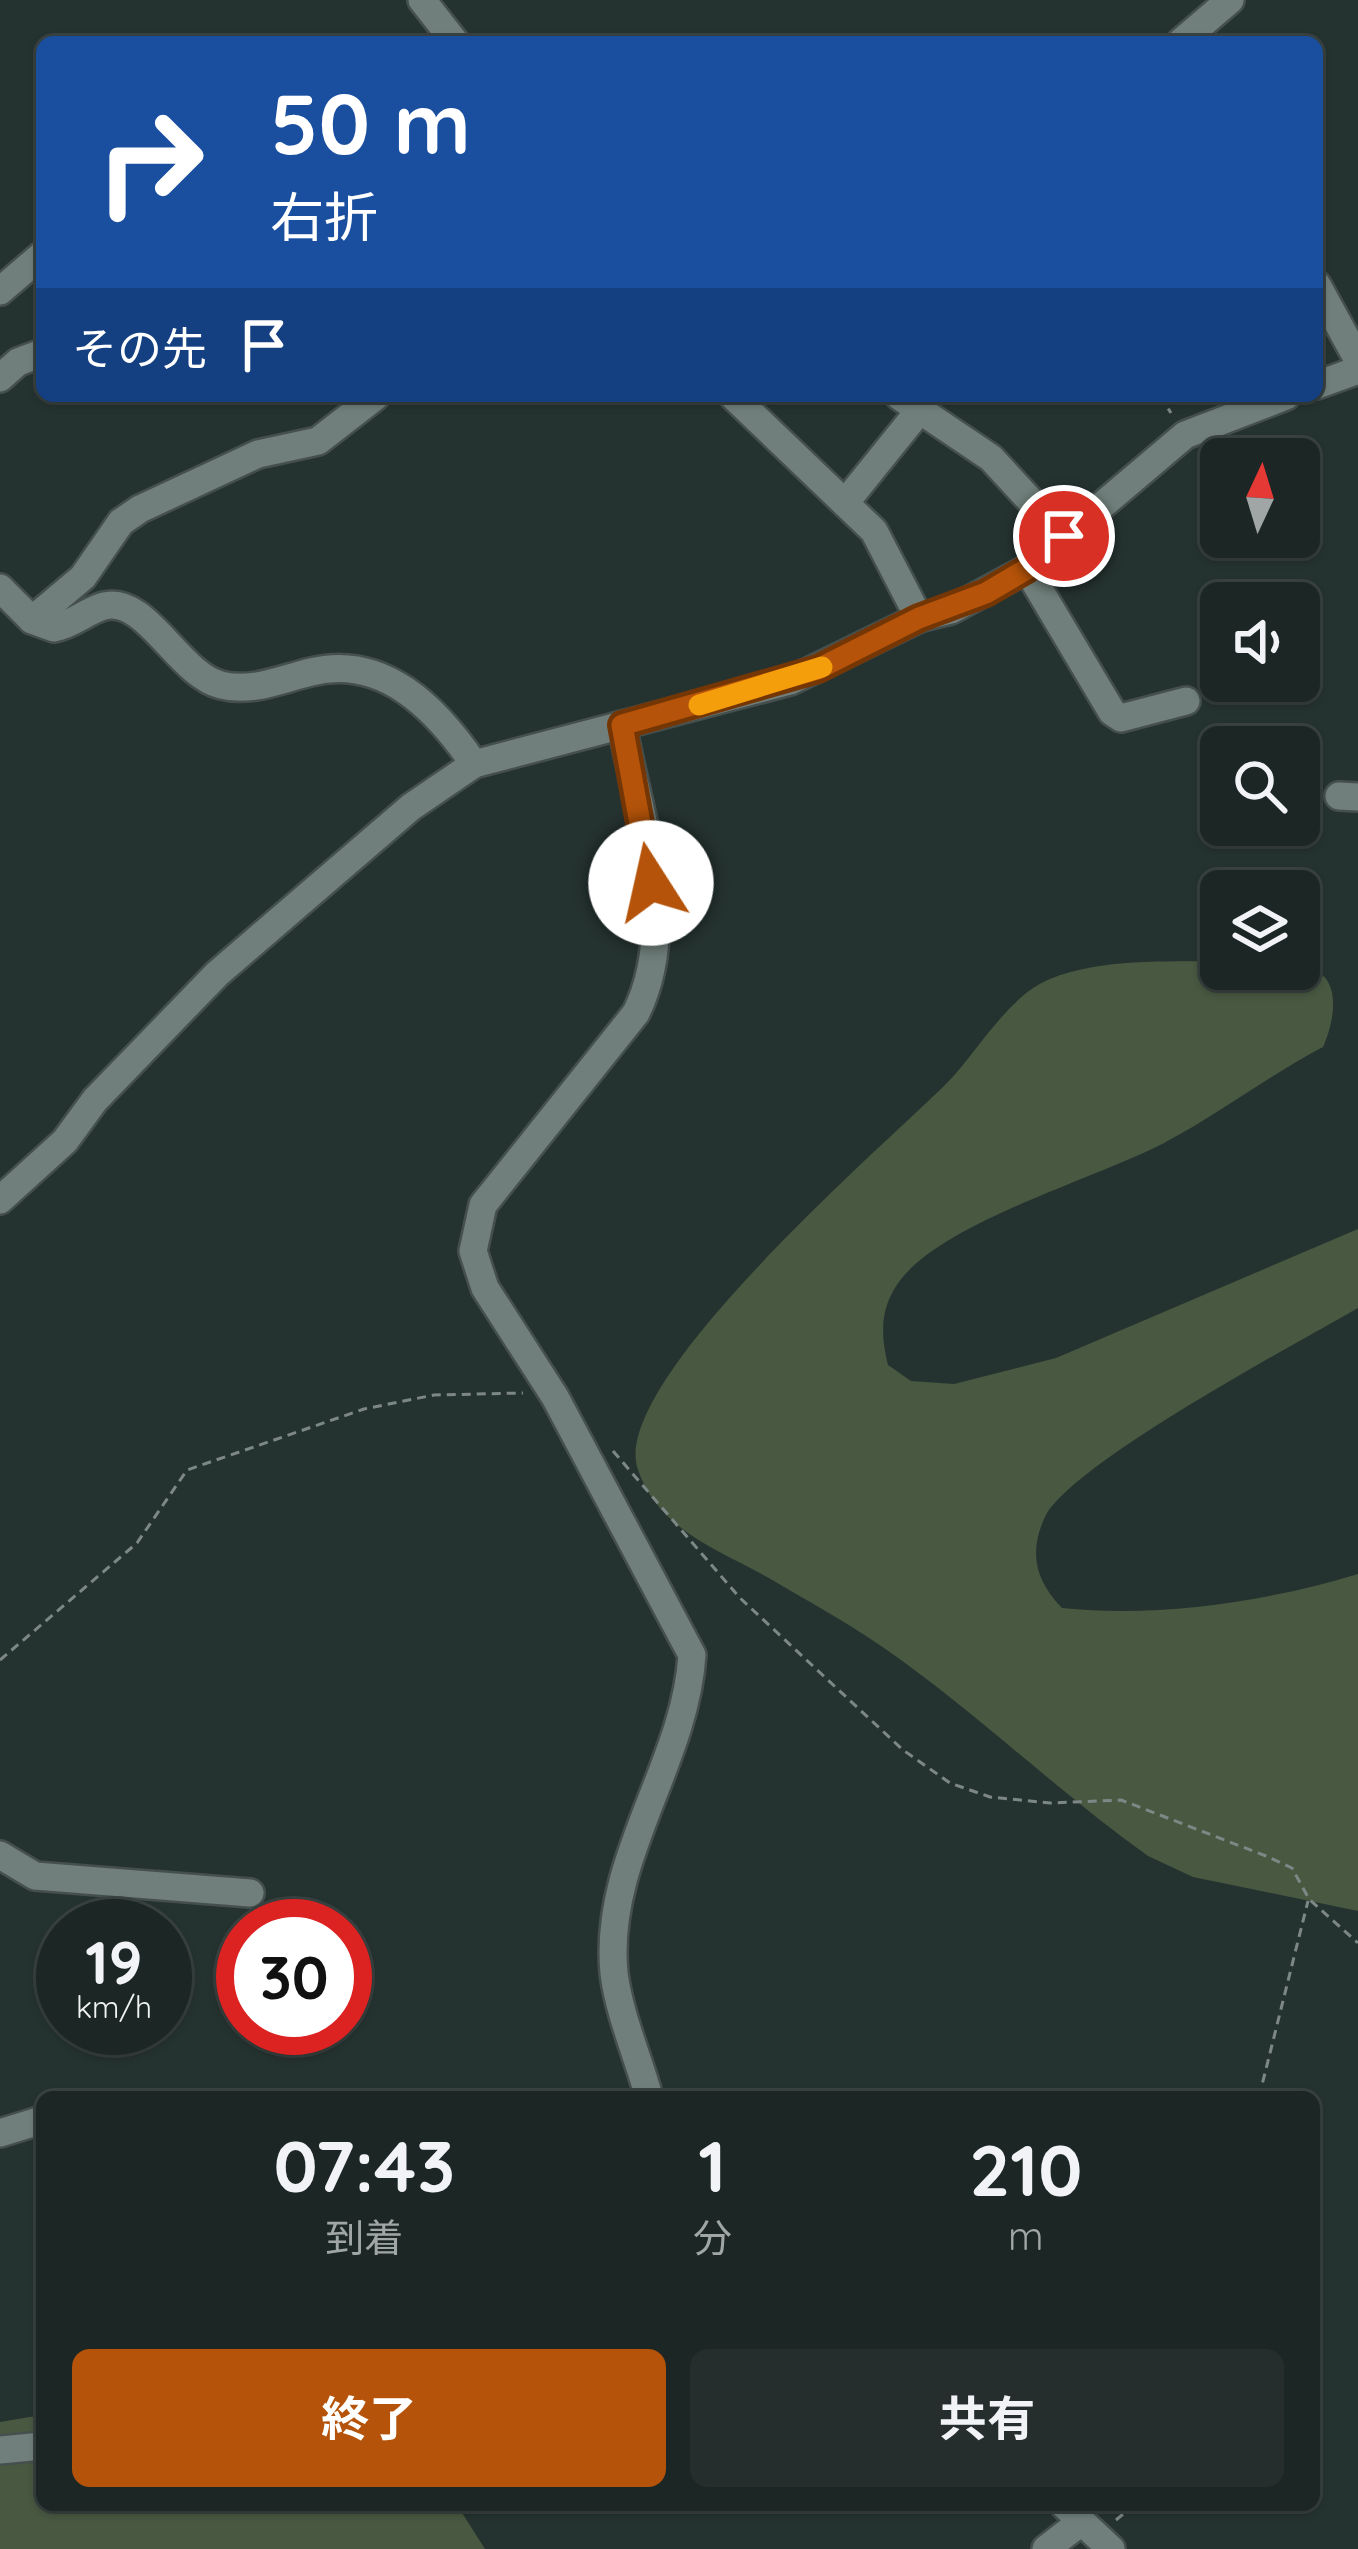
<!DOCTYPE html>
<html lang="ja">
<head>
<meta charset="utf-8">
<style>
	:root { --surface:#1c2624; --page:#252e2c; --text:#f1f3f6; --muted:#a0a5a6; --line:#3a4341; --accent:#b45309 }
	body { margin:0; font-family:Quicksand,"Noto Sans JP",sans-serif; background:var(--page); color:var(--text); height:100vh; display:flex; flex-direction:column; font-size:45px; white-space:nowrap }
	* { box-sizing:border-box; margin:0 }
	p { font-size:39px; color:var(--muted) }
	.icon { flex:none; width:66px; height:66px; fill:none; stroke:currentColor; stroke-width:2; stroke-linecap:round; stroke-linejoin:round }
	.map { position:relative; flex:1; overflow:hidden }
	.details { position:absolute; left:36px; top:2091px; width:1284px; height:420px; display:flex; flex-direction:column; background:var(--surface); border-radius:18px; box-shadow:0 3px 9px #0004,0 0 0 3px var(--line) }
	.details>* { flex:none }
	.top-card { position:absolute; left:36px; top:36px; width:1287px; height:366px; border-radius:18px; box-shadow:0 3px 9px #0004,0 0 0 3px var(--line); background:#1a4fa0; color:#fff; overflow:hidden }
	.needle { width:78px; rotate:4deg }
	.tools { position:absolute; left:1200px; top:438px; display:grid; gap:24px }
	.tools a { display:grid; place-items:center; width:120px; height:120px; border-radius:18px; background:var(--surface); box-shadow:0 3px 9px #0004,0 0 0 3px var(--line); font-size:60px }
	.speed { position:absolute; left:36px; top:1899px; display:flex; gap:24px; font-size:60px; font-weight:700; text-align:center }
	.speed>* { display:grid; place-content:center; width:156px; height:156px; border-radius:50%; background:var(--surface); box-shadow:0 3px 9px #0004,0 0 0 3px var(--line); line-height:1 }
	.speed small { font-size:30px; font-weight:400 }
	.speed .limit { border:18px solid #d22; background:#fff; color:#111 }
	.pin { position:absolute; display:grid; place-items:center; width:102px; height:102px; color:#fff; margin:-51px; border:6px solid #fff; border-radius:50%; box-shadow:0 3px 12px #0007 }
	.me { position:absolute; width:132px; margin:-66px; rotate:350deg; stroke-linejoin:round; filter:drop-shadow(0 0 9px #0008) }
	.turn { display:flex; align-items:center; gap:42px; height:252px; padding:0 36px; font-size:54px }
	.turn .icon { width:156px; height:156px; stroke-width:2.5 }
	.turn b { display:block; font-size:84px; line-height:102px }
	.then { display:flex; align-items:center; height:114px; padding:0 36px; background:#0003; gap:24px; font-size:45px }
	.eta { display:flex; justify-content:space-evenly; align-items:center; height:204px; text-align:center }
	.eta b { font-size:72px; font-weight:700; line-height:84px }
	.action { display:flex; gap:24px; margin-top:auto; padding:24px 36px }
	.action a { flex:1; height:138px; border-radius:18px; background:var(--accent); color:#fff; font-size:48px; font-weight:700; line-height:138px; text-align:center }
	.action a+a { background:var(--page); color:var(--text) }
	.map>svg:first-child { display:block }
	.green { fill:#485841 }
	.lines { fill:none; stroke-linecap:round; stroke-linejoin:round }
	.minor-casing { stroke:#45504e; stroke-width:32 }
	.path { stroke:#7d8886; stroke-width:3; stroke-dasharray:9 6; stroke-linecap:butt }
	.minor { stroke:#707f7b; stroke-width:27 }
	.route-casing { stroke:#753606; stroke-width:30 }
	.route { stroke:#b45309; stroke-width:21 }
	.slow { stroke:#f59e0b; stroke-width:21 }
</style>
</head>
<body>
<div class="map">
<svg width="1358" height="2549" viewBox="0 0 1358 2549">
	<rect width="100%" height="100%" fill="#253330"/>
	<g class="green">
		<path d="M 1221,961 L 1221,969 C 1246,969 1286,964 1304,967 C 1345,973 1334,1023 1323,1047 C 1268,1076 1219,1114 1164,1143 C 1097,1178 948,1221 902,1278 C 880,1305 880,1333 888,1365 L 911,1381 L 954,1384 L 1056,1358 L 1358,1229 L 1358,1308 C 1296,1344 1072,1463 1045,1517 C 1028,1553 1036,1581 1062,1608 C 1157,1618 1266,1602 1358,1574 L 1358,1911 L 1193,1877 L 1148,1856 C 1057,1791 976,1712 884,1648 C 847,1622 806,1600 767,1577 C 717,1549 659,1530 638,1470 C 607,1383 886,1144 948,1082 C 978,1051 1009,995 1050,979 C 1101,958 1167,962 1221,961 Z"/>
		<polygon points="42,2415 42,2505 457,2505 485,2549 0,2549 0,2422"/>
	</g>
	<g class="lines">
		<defs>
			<g id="minor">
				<polyline points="422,0 455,42"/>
				<polyline points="1181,42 1230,0"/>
				<polyline points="1317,285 1358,360"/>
				<polyline points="0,291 42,255"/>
				<polyline points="0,378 18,362 42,353"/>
				<polyline points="1317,385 1358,370"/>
				<polyline points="733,396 874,531 919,618"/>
				<polyline points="899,396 991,458 1063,536"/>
				<polyline points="845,503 919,411"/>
				<polyline points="1027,569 1112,712 1121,718 1186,701"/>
				<path d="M 0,588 L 32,620 L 54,628 C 74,624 86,611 104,606 C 146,595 178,674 221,685 C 252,693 281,679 311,672 C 383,654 436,708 474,764"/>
				<polyline points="32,620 83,577 121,522 140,509 258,454 318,441 376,396"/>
				<path d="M 622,725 C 639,818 680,924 636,1013 L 483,1205 L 473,1251 L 485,1288 L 555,1397 L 692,1655 C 685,1765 603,1859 614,1973 C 619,2014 638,2057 649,2097"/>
				<polyline points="1339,796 1358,797"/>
				<polyline points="0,1200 65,1141 95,1100 217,974 411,807 474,764 790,681 919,618 951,610 1027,569 1185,435 1286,396"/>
				<polyline points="0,1855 35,1876 250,1893"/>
				<polyline points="0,2133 42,2120"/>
				<polyline points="0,2450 42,2446"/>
				<polyline points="1064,2505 1111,2549"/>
				<polyline points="1046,2549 1081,2522"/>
			</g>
		</defs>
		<use href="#minor" class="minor-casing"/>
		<g class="path">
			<polyline points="1160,396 1171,413"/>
			<polyline points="613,1451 740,1598 903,1750 950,1783 990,1797 1050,1803 1121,1800 1266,1856 1292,1868 1309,1899 1358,1943"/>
			<polyline points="0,1660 137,1543 187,1470 364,1409 434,1395 523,1393"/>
			<polyline points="1259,2097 1308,1901"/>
			<polyline points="1116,2520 1134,2505"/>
		</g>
		<use href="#minor" class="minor"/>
	</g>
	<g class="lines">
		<defs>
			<polyline id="route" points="651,883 622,725 818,669 919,618 986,593 1027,569 1064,536"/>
		</defs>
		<use href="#route" class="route-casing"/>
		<use href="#route" class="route"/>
		<polyline class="slow" points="699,705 822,667"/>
	</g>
</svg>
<div class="tools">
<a><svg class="needle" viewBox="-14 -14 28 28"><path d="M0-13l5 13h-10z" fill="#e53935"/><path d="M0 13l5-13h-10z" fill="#a0a5a6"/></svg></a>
<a><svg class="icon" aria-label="sound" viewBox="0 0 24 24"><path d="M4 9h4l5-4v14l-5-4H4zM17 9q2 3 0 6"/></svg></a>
<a><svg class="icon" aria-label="search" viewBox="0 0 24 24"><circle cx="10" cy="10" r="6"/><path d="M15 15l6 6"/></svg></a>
<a><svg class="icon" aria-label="layers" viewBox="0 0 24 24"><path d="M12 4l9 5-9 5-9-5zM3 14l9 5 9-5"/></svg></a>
</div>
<div class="speed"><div>19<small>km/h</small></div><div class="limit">30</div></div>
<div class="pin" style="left:1064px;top:536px;background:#d93025"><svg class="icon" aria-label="arrive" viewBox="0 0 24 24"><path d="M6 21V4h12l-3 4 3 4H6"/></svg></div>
<svg class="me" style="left:651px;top:883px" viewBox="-20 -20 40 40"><circle r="19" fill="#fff"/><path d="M0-13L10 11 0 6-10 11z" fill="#b45309"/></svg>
<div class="top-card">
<div class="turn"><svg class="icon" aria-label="right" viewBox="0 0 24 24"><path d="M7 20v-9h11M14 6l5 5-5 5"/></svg><div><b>50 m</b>右折</div></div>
<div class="then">その先<svg class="icon" aria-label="arrive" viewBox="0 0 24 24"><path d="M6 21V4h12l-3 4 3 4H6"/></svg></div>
</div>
<section class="details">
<div class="eta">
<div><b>07:43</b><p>到着</p></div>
<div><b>1</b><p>分</p></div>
<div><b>210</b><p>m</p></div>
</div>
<div class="action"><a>終了</a><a>共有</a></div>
</section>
</div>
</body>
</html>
